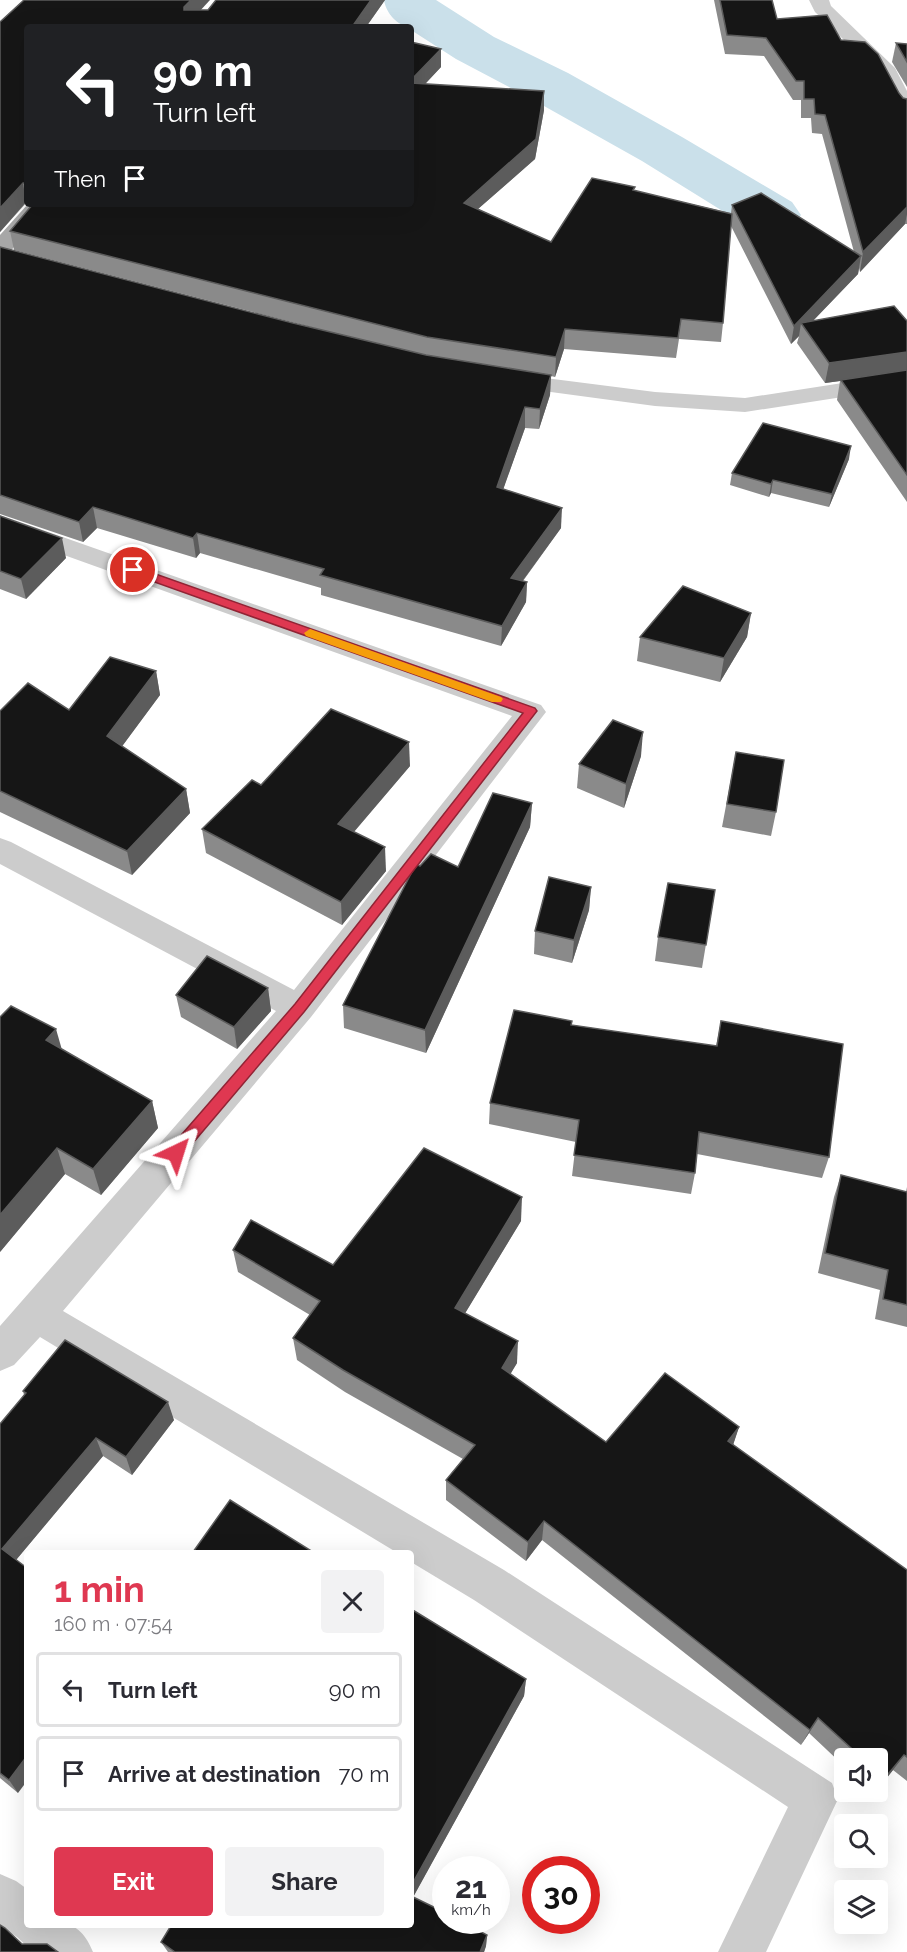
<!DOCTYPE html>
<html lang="en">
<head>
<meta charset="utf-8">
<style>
	:root { --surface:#fff; --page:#f2f2f3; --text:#2b2b33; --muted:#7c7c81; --line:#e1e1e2; --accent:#df3851 }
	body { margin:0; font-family:Raleway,sans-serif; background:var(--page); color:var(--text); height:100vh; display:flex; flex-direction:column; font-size:22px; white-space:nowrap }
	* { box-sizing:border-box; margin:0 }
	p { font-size:20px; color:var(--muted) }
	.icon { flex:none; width:33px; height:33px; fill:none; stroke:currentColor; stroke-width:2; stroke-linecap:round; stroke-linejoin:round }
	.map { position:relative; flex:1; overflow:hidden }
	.details { position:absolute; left:24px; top:1550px; width:390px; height:378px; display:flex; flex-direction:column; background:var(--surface); border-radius:6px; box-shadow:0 6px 24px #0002 }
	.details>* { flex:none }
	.top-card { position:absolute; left:24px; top:24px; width:390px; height:183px; border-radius:6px; box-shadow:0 6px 24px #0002; background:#202124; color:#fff; overflow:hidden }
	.tools { position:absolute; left:834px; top:1748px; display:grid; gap:12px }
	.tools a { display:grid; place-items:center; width:54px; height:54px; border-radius:6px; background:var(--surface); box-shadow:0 6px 24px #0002; font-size:30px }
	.speed { position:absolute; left:432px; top:1856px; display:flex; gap:12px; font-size:30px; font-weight:700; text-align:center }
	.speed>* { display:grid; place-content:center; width:78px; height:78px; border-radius:50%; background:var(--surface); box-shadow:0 6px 24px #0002; line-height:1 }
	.speed small { font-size:15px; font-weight:400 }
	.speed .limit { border:9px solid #d22; background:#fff; color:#111 }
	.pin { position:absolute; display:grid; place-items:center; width:51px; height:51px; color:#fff; margin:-26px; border:3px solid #fff; border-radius:50%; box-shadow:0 2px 6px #0007 }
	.me { position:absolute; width:66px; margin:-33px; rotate:41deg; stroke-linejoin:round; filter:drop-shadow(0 0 4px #0008) }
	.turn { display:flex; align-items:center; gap:21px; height:126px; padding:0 30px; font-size:27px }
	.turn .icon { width:78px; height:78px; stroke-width:2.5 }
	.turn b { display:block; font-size:42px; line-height:51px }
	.then { display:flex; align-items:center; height:57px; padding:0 30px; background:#0003; gap:12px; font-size:22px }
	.round { display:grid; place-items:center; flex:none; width:63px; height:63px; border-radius:6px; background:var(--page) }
	.head { display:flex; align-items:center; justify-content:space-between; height:102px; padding:0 30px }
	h1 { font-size:36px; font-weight:700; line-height:45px; color:var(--accent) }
	.action { display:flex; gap:12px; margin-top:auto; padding:12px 30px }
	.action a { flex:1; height:69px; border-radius:6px; background:var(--accent); color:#fff; font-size:24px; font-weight:700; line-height:69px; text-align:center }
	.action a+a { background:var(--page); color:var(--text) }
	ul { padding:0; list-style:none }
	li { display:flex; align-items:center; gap:18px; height:75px; margin:0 12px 9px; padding:0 18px; border:3px solid var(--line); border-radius:6px }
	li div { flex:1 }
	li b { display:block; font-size:22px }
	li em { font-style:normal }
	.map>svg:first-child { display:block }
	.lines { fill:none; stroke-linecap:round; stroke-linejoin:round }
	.river { fill:#cae0ea; fill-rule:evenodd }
	.street { fill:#ccc; fill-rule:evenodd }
	.primary { fill:#a7a7a7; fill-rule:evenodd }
	.wall { fill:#8a8a8a }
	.shaded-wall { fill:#5c5c5c }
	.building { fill:#161616; stroke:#5c5c5c; stroke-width:1.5 }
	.route { fill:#df3851; stroke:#912435; stroke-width:1.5 }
	.slow { fill:#f59e0b }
</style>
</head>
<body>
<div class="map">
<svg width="907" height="1952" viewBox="0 0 907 1952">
	<rect width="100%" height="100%" fill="#fff"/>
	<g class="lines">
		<path class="river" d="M 384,0 L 436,0 L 494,37 L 568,73 L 682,137 L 792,202 L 801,215 L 792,228 L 771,233 L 750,228 L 642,161 L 528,97 L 456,59 L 411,30 L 411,27 C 397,26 386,13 384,0 Z"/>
		<g class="street">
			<polygon points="809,0 829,0 831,6 895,68 907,91 907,117 900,115 897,111 876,71 815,12"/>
			<polygon points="507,373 655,392 745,398 907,373 907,387 745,412 655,406 498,385 495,380 498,375"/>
			<polygon points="0,515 541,705 546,712 311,1017 63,1311 504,1570 832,1783 838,1799 766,1952 718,1952 788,1807 474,1600 411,1562 411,1552 396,1552 40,1337 14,1365 0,1371 0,1326 276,1011 0,864 0,838 11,842 294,990 512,716 0,532"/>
			<path d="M 0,1874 L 16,1881 L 27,1889 L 27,1924 C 61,1924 78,1916 93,1952 L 33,1952 L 17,1937 L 0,1926 Z"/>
		</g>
		<polygon class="primary" points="28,204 51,204 8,254 0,256 0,235"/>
	</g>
	<g class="wall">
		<polygon points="216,0 385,0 366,27 27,27 27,202 0,232 0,22 208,10"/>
		<polygon points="714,0 772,0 777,19 841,40 903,98 907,99 907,224 905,224 860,272 859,268 858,274 813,321 907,321 907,502 837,400 840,381 825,383 797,343 799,336 791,344 731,226 723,323 721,342 679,339 676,358 564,349 555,377 551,376 550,395 539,429 525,428 503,489 561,528 523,581 527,582 526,602 501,646 321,595 321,588 200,553 196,558 97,528 83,542 0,514 0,247 293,323 357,339 14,250 10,231 411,42 441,49 441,67 425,84 544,91 544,110 535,159 478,209 551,242 634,191 731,213 732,205 854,252 822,134 812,133 811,118 801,118 801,100 793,100 764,56 725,54"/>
		<polygon points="896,43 907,44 907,87 892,62"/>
		<polygon points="849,459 829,507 771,493 769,497 730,485 732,473"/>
		<polygon points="0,516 66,558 26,599 0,589"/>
		<polygon points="751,613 747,637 720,682 637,661 640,637"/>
		<polygon points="156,671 160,695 122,746 186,789 190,813 132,875 0,812 0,711 69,710"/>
		<polygon points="736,752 776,812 771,836 722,827"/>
		<polygon points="641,756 624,808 577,788 579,764"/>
		<polygon points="410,766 354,832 386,871 342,925 206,853 202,829 261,785"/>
		<polygon points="532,803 530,827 426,1053 344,1028 343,1005 420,866 458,867"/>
		<polygon points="591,887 589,910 572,963 534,954 535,931"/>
		<polygon points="715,890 702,968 655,961 658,937"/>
		<polygon points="268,988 271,1011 237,1049 181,1017 176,995"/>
		<polygon points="721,1021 829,1157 822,1178 697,1154 695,1173 691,1194 572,1176 576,1142 489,1124 490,1103 572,1025 716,1046"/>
		<polygon points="62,1049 152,1101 158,1128 101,1195 65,1174 0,1252"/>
		<polygon points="841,1175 906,1192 907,1187 907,1327 875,1319 880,1290 818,1273 834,1197"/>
		<polygon points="521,1221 465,1313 517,1363 510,1374 606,1442 739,1427 733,1445 907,1570 907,1781 893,1770 878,1789 878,1758 844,1758 844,1766 809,1733 801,1745 542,1540 526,1561 446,1500 446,1480 463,1459 345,1392 297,1360 293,1338 310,1315 238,1272 233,1250 333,1265"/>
		<polygon points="23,1391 174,1420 132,1475 103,1456 16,1560 18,1793 0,1778 0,1424 24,1395"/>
		<polygon points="411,1609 526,1679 524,1696 413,1897 487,1935 486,1946 484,1952 168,1952 161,1942 411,1924"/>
	</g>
	<g class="shaded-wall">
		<polygon points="191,0 210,0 186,26 184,7"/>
		<polygon points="371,0 385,0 366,27 352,27"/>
		<polygon points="441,49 441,67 411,99 411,80"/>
		<polygon points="544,91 544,110 535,159 463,222 464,203"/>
		<polygon points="23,183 26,202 0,232 0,208"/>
		<polygon points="907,207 907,214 905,224 860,272 863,252"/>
		<polygon points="861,256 858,274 805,329 801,323 799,336 791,344 794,326"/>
		<polygon points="565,329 564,349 555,377 556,357"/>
		<polygon points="907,352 907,372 825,383 829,363"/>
		<polygon points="551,375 550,395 539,429 540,409"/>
		<polygon points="525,407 525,428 497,507 497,487"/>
		<polygon points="851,446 849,459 829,507 832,494"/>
		<polygon points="773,480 771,493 769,497 771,484"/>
		<polygon points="93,507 97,528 83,542 79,522"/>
		<polygon points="562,508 561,528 510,598 511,578"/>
		<polygon points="197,533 200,553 196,558 193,538"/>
		<polygon points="62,538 66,558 26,599 21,579"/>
		<polygon points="527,582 526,602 501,646 502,626"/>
		<polygon points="751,613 747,637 720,682 724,658"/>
		<polygon points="156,671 160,695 112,760 107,736"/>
		<polygon points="643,732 641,756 624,808 626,784"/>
		<polygon points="409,742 410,766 340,848 338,824"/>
		<polygon points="186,789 190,813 132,875 127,851"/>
		<polygon points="532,803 530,827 426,1053 425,1030"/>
		<polygon points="385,847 386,871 342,925 341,902"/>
		<polygon points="591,887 589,910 572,963 574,940"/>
		<polygon points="268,988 271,1011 237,1049 234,1027"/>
		<polygon points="56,1029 64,1057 46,1040"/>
		<polygon points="152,1101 158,1128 101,1195 93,1169"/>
		<polygon points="57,1148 65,1174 0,1252 0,1215"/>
		<polygon points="522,1197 521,1221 455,1330 455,1308"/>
		<polygon points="518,1341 517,1363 501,1390 502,1368"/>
		<polygon points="168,1402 174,1420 132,1475 126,1457"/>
		<polygon points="739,1427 732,1448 728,1441"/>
		<polygon points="96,1438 103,1456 11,1566 2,1549"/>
		<polygon points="544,1521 542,1540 526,1561 528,1542"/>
		<polygon points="526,1679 524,1696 411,1901 411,1886"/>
		<polygon points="818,1718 809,1733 801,1745 810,1730"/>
		<polygon points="904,1755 893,1770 878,1789 884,1779"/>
		<polygon points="27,1756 27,1781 18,1793 9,1780"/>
		<polygon points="487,1935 486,1946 484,1952 480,1952"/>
	</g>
	<g class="building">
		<polygon points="24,0 191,0 184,7 184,10 208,10 216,0 371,0 352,27 27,27 27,183 23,183 0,208 0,22"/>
		<polygon points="720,0 772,0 777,19 827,15 841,40 865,42 878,54 899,93 903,98 907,99 907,207 863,252 825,115 815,114 814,99 804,99 804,81 796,81 766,38 727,35"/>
		<polygon points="411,42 441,49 411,80"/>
		<polygon points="896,43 907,44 907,62"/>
		<polygon points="411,83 544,91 536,139 464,203 551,242 592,178 635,187 633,190 732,214 723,323 681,319 678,338 565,329 556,357 427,337 10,231 33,204 411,204"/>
		<polygon points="761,193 861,256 794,326 732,205"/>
		<polygon points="0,247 293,323 426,355 551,375 540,409 525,407 497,487 562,508 511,578 527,582 502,626 320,575 324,569 197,533 193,538 93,507 79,522 0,495"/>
		<polygon points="894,306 907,321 907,352 829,363 801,323"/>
		<polygon points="907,370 907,475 841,380"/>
		<polygon points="763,423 851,446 832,494 773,480 771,484 732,473"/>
		<polygon points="0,516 62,538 21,579 0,571"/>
		<polygon points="683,586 751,613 724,658 640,637"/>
		<polygon points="110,657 156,671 107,736 186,789 127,851 0,791 0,711 28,683 69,710"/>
		<polygon points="331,709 409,742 338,824 385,847 341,902 202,829 252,780 261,785"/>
		<polygon points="613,720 643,732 626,784 579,764"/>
		<polygon points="736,752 784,760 776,812 727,804"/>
		<polygon points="493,793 532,803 425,1030 343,1005 416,864 420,866 431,854 458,867"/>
		<polygon points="549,877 591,887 574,940 535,931"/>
		<polygon points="668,883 715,890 706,945 658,937"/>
		<polygon points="207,956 268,988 234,1027 176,995"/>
		<polygon points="11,1006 56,1029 46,1040 152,1101 93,1169 57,1148 0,1215 0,1017"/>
		<polygon points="514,1010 572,1021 571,1025 717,1046 721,1021 843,1044 829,1157 699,1132 695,1173 574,1155 579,1120 490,1103"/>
		<polygon points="424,1148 522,1197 455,1308 518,1341 502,1368 606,1442 665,1373 739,1427 728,1441 907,1570 907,1757 904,1755 884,1779 878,1773 878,1758 862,1758 818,1718 810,1730 544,1521 528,1542 446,1480 475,1445 343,1370 293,1338 320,1301 233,1250 251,1220 333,1265"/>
		<polygon points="841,1175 907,1192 907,1305 883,1299 888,1270 825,1253"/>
		<polygon points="65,1340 168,1402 126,1457 96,1438 2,1549 27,1568 27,1756 9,1780 0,1773 0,1424 26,1393 23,1391"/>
		<polygon points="230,1500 313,1552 193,1552"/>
		<polygon points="411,1609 526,1679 411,1886"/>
		<polygon points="411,1896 446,1913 446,1920 459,1920 487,1935 480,1952 175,1952 161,1942 172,1924 411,1924"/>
		<polygon points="0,1925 5,1928 22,1944 47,1944 58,1952 0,1952"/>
	</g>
	<polygon class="route" points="133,566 535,708 537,711 304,1012 181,1157 176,1159 170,1157 168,1153 170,1148 295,1004 523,713 129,573 127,570"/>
	<polygon class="slow" points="310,629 501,697 503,699 501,702 492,702 306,636 304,633"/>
</svg>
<div class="tools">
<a><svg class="icon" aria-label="sound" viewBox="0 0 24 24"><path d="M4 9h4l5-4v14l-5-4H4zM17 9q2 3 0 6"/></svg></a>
<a><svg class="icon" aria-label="search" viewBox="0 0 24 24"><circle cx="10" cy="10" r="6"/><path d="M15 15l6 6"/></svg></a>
<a><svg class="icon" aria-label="layers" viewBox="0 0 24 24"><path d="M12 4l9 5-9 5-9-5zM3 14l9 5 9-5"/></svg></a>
</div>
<div class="speed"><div>21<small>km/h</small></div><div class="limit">30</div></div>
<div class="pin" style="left:133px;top:570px;background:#d93025"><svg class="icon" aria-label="arrive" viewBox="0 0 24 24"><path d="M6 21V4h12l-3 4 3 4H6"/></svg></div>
<svg class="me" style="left:176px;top:1153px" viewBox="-20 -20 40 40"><path d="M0-17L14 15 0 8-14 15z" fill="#df3851" stroke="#fff" stroke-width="4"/></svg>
<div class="top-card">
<div class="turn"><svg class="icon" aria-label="left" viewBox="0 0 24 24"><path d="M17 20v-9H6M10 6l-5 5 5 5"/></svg><div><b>90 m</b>Turn left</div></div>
<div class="then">Then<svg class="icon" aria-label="arrive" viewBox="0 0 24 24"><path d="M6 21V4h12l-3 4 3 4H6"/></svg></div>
</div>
<section class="details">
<div class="head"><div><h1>1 min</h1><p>160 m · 07:54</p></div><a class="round"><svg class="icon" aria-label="close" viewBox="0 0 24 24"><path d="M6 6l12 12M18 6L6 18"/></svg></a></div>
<ul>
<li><svg class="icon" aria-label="left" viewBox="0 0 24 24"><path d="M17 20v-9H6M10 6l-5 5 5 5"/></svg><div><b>Turn left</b></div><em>90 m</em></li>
<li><svg class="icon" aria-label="arrive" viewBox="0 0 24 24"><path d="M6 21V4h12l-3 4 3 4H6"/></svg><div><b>Arrive at destination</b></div><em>70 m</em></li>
</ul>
<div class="action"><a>Exit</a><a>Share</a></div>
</section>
</div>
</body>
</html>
